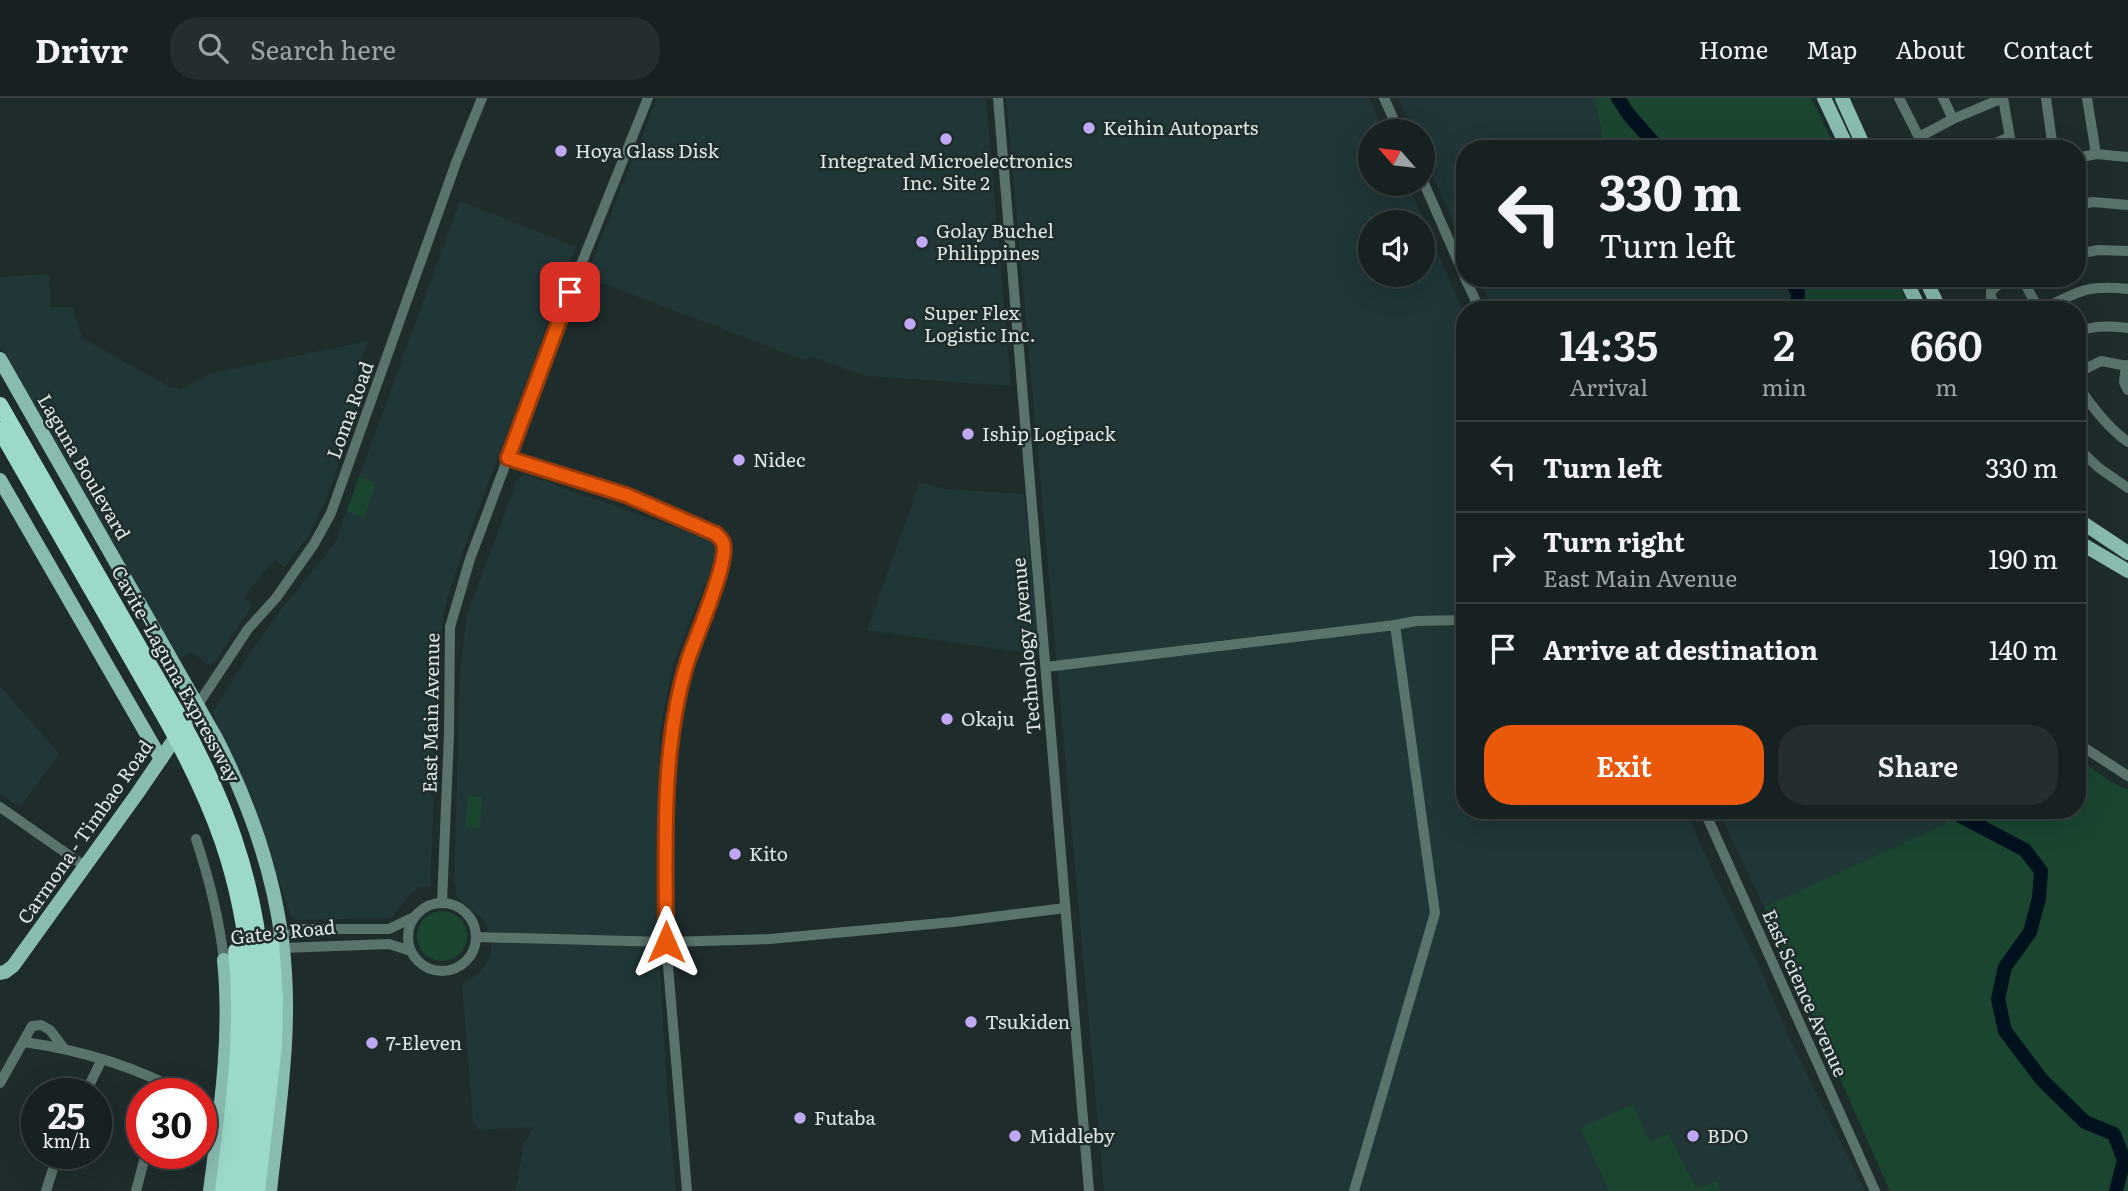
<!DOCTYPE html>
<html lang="en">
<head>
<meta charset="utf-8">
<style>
	:root { --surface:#172121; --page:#242e2e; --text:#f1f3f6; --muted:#9ea3a5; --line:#363e3f; --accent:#ea580c }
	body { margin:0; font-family:Literata,serif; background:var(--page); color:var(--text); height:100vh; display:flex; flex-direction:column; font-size:26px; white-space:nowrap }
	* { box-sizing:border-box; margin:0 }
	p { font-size:23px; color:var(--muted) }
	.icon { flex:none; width:38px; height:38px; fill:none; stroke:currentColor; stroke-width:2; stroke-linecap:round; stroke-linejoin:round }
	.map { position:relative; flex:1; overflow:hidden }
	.drawer { position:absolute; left:1456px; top:203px; width:630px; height:518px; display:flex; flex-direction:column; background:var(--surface); border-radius:28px; box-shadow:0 7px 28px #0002,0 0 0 2px var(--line) }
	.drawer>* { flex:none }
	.guide { position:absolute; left:1456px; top:42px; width:630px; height:147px; border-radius:28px; box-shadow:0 7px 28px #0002,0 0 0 2px var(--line); background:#172121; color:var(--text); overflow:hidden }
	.needle { width:46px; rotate:298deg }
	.fabs { position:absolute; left:1358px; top:21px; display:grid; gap:14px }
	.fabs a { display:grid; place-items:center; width:77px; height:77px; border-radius:50%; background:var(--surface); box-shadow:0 7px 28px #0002,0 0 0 2px var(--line); font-size:35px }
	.speed { position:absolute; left:21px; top:980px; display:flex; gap:14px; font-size:35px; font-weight:700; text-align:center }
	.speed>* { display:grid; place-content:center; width:91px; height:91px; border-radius:50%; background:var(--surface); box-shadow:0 7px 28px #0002,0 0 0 2px var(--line); line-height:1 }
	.speed small { font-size:18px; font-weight:400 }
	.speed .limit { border:10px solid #d22; background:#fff; color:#111 }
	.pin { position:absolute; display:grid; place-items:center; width:60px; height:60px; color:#fff; margin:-30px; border-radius:14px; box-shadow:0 4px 10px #0006 }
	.me { position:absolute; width:77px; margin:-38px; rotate:0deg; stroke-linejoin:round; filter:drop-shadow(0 0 5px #0008) }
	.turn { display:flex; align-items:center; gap:24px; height:147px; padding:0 28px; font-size:32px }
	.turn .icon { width:91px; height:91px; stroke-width:2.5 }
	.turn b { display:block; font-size:49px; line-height:60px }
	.eta { display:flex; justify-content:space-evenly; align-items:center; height:119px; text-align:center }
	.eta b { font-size:42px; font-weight:600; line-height:49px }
	.button { display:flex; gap:14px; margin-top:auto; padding:14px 28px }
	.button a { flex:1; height:80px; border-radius:28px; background:var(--accent); color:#fff; font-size:28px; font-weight:600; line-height:80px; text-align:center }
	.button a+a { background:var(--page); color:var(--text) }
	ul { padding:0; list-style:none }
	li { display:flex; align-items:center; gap:21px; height:91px; padding:0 28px; border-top:2px solid var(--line) }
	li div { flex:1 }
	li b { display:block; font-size:26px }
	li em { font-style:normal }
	header { display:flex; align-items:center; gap:42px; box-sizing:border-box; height:98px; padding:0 35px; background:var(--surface); border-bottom:2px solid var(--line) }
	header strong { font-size:33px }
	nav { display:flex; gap:38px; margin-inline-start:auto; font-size:24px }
	.search { width:490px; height:63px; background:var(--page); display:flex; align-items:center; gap:18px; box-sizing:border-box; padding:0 24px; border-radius:28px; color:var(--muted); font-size:26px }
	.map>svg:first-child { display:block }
	.built { fill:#203637; fill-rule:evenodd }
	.green { fill:#1a4630 }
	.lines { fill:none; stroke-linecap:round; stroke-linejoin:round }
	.river { stroke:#00111e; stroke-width:14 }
	.minor { stroke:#5b736d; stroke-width:10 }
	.major { stroke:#89bcb0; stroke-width:14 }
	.highway { stroke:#9cd9cb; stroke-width:16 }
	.highway-bridge { stroke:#9cd9cb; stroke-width:16 }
	.route-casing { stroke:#983908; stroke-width:18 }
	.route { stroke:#ea580c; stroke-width:12 }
	.poi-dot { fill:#c0a8f3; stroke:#1f2c2c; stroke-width:2.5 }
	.labels { text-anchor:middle; stroke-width:5; stroke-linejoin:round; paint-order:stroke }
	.poi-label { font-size:19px; fill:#dee6e6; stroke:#1f2c2c; text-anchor:start }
	.street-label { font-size:19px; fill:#dee6e6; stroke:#1f2c2c }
</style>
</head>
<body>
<header>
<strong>Drivr</strong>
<div class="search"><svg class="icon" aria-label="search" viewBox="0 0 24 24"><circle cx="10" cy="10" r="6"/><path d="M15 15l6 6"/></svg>Search here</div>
<nav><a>Home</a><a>Map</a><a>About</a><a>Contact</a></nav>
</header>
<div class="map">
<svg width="2128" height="1093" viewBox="0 0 2128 1093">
	<rect width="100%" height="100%" fill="#1f2c2c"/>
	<g class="built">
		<polygon points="657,0 986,0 1011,288 866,278 809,258 807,263 586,179"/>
		<path d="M 1006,0 L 1369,0 L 1384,33 L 1370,33 L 1370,86 L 1408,86 L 1465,217 L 1465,712 L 1686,712 L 1711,770 L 1761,872 L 1787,935 L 1865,1093 L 1721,1093 L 1717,1083 L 1697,1091 L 1668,1035 L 1650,1046 L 1580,1030 L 1609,1093 L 1104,1093 ZM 1370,124 L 1423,124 L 1423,177 L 1370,177 Z"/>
		<polygon points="1398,0 1594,0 1601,29 1602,51 1465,51 1465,150 1423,56 1423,33 1413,33"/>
		<polygon points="460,103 576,149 459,464 447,501 442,527 438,570 435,668 432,675 431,695 434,700 430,788 420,789 410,796 391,820 297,822 291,819 254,707 212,615 242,567 281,512 335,445"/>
		<polygon points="49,176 51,209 73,209 82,240 168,288 174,290 181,291 213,275 368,243 353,285 364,290 327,400 309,437 285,469 274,462 244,499 253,507 215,563 209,567 192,554 177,562 0,249 0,179"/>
		<polygon points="1479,180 1757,180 1798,194 1797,212 1493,212"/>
		<polygon points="524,376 700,438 711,442 715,448 717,456 673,566 660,630 657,825 669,1020 676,1093 516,1093 524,1045 534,1029 478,1032 473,1024 462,887 481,873 491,857 491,839 484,822 457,800 454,784 460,572 467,517 517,382"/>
		<polygon points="920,384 945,391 1024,396 1039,544 1026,555 867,532"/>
		<polygon points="0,588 59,656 20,709 0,696"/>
		<polygon points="1718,712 1949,712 1956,716 1942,727 1764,809"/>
	</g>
	<g class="green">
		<polygon points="1594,0 1811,0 1836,51 1602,51 1601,29"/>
		<polygon points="1757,180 1896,180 1911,212 1797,212 1798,194"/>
		<polygon points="359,379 376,385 364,420 347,413"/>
		<polygon points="2077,660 2108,682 2128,692 2128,1093 1890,1093 1764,809 1942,727 1955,717 1949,712 2077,712"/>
		<polygon points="468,698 482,699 480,731 465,729"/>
		<circle cx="442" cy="838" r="25"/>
		<polygon points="1633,1006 1650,1045 1668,1035 1697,1091 1717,1083 1721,1093 1609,1093 1580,1030"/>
	</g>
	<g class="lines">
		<g class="river">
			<polyline points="1618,0 1629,17 1659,51"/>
			<polyline points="1788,180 1798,194 1797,212"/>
			<polyline points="1949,712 2025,752 2041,773 2039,800 2030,834 2005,869 1998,901 2005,933 2042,982 2085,1024 2114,1036 2124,1062 2116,1093"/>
		</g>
		<g class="minor">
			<polyline points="998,0 1089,1093"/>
			<polyline points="1384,0 1399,33"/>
			<polyline points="1899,0 1925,51"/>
			<polyline points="1943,0 1953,21"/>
			<polyline points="2003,0 2012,51"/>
			<polyline points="2046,0 2053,51"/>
			<polyline points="2087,0 2096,56"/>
			<polyline points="1919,39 1953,21 2003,0"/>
			<polyline points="1982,51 2009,39"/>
			<polyline points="2077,60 2096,56 2128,59"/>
			<polyline points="1423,83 1465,179"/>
			<polyline points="2077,107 2093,104 2128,107"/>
			<polyline points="2077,156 2098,152 2128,153"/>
			<polyline points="1465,180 1480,212"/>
			<polyline points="2022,180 2039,212"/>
			<polyline points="1997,212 1991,199 1991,193 1998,187 2014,180"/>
			<path d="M 2041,212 C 2077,194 2087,186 2128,191"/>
			<path d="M 2077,234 C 2095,227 2109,228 2128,230"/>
			<polyline points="2126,267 2124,284 2128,292"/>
			<polyline points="2077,275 2101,263 2128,268"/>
			<path d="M 2077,286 C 2091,308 2107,329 2128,344"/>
			<polyline points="2077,349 2099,370 2128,390"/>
			<polyline points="508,360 626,397 716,436 723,445 724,457 720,476 698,532 679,591 671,638 666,732 666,844 687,1093"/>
			<polyline points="1395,527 1416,523 1465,522"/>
			<polyline points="1046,569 1395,527 1435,815 1354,1093"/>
			<polyline points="197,608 248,531 276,500 314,446 331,415 457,62 482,0"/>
			<polyline points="2077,645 2128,678"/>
			<polyline points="0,709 86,769"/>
			<polyline points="1704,712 1875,1093"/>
			<path d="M 196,741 C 209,780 219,820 224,862"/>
			<polyline points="442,805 449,636 450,529 470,461 570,194 648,0"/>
			<circle cx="442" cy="839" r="34"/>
			<polyline points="476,839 666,844 770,841 953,824 1065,810"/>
			<polyline points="282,841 301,831 389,831 414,819"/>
			<polyline points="283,850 389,846 411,853"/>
			<path d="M 24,944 C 80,952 135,968 185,996"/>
			<polyline points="0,985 32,928 41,927 50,932 63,949"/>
			<polyline points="85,996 102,961"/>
			<polyline points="201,1005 220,1010"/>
			<polyline points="46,1093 58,1055"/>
			<polyline points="136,1093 146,1055"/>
		</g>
		<g class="major">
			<polyline points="1824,0 1848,51"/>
			<polyline points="1842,0 1865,51"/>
			<polyline points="1905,180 1920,212"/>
			<polyline points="1925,180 1940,212"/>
			<path d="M 0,261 L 216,640 C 248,703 273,772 282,843 C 293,926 279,1010 270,1093"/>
			<polyline points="0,382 161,661"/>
			<polyline points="2077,421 2128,455"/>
			<polyline points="2077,443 2128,473"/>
			<polyline points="0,875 5,874 13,868 137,696 197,608"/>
			<path d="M 210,1093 C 220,1016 232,939 224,862"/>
		</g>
		<g class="highway">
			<polyline points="0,307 177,615"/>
			<polyline points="0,332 166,621"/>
			<path d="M 223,1093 C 233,1014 245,933 236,853"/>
			<polyline points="234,1093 251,943 250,876"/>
			<path d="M 245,1093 C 254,1020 266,949 262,875"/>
			<polyline points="257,1093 274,948 275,901 271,844"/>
		</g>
		<g class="highway-bridge">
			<path d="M 177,615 C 224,699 254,779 262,875"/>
			<path d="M 166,621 C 214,708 241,776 250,876"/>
		</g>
	</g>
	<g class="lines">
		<defs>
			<path id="route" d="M 570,194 L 508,360 L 626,397 L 716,436 C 718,439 722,441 723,445 C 730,462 695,541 688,562 C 660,650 666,753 666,844"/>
		</defs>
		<use href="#route" class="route-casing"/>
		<use href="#route" class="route"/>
	</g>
	<g class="poi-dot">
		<circle cx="1089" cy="30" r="7"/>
		<circle cx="946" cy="41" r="7"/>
		<circle cx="561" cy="53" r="7"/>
		<circle cx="922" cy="144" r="7"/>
		<circle cx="910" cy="226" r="7"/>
		<circle cx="968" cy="336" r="7"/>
		<circle cx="739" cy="362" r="7"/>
		<circle cx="947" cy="621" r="7"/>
		<circle cx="735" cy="756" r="7"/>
		<circle cx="971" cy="924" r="7"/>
		<circle cx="372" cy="945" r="7"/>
		<circle cx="800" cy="1020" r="7"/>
		<circle cx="1015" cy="1038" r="7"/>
		<circle cx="1693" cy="1038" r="7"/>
	</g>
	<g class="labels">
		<g class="poi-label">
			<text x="1103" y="37">Keihin Autoparts</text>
			<text x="575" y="60">Hoya Glass Disk</text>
			<text x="946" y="70" text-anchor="middle">Integrated Microelectronics<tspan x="946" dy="22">Inc. Site 2</tspan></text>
			<text x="936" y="140">Golay Buchel<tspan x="936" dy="22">Philippines</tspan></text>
			<text x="924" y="222">Super Flex<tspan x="924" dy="22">Logistic Inc.</tspan></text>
			<text x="982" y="343">Iship Logipack</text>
			<text x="753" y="369">Nidec</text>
			<text x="961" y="628">Okaju</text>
			<text x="749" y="763">Kito</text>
			<text x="985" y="931">Tsukiden</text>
			<text x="386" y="952">7-Eleven</text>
			<text x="814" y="1027">Futaba</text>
			<text x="1029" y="1045">Middleby</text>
			<text x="1707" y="1045">BDO</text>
		</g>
		<g class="street-label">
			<text transform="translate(350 312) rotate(-70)" y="7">Loma Road</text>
			<text transform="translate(84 369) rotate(60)" y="7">Laguna Boulevard</text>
			<text transform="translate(1026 548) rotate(-95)" y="7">Technology Avenue</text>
			<text transform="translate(176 576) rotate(61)" y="7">Cavite–Laguna Expressway</text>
			<text transform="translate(431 615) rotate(-89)" y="7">East Main Avenue</text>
			<text transform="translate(85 734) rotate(-55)" y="7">Carmona - Timbao Road</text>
			<text transform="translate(283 834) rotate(-6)" y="7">Gate 3 Road</text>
			<text transform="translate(1805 895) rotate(66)" y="7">East Science Avenue</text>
		</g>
	</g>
</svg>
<div class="fabs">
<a><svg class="needle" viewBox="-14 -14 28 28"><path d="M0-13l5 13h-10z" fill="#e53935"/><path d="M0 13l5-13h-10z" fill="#9ea3a5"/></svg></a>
<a><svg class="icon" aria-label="sound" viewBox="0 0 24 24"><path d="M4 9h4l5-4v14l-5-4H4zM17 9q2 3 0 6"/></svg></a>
</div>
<div class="speed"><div>25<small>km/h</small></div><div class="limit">30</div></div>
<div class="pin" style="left:570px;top:194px;background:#d93025"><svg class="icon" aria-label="arrive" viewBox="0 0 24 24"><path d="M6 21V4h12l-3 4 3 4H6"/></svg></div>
<svg class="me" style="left:666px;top:844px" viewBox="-20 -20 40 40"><path d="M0-17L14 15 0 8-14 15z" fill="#ea580c" stroke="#fff" stroke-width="4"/></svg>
<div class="guide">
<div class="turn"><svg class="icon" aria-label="left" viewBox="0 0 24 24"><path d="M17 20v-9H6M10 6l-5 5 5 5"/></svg><div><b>330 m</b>Turn left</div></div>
</div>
<section class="drawer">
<div class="eta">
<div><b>14:35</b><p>Arrival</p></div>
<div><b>2</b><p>min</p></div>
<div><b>660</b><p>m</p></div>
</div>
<ul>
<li><svg class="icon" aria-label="left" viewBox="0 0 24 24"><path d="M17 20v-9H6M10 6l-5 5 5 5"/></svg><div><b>Turn left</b></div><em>330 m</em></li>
<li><svg class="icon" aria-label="right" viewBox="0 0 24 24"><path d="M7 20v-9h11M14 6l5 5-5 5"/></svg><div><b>Turn right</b><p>East Main Avenue</p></div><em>190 m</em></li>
<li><svg class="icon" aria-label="arrive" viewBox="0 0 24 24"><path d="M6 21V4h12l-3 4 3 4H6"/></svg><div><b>Arrive at destination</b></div><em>140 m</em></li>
</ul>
<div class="button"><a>Exit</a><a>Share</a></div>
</section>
</div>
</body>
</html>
